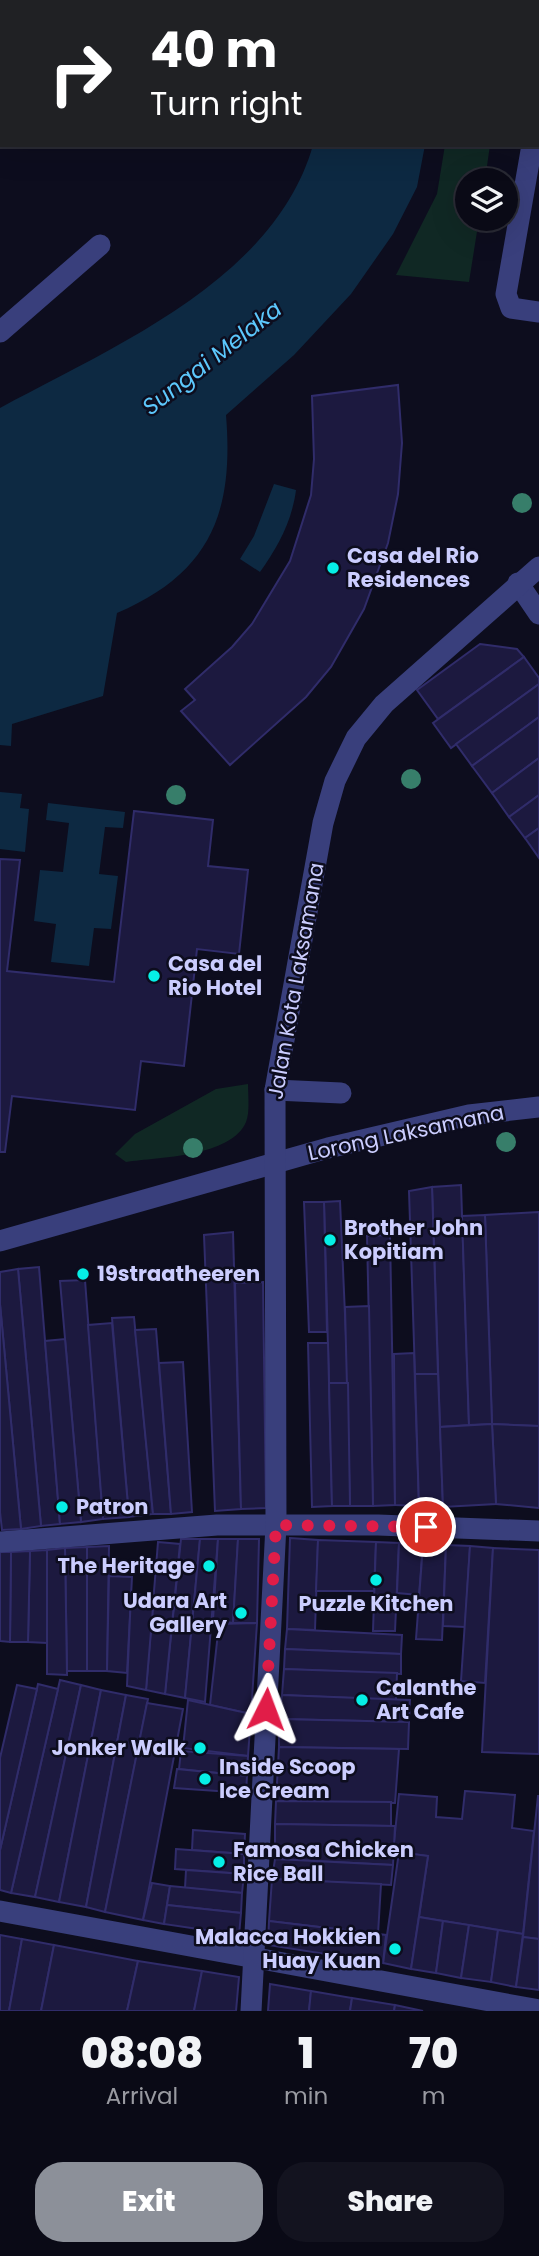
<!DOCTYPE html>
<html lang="en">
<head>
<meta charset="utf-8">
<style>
	:root { --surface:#0a0a16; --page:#13131f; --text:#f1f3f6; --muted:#999aa1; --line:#2a2b35; --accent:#8c9099 }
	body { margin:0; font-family:Poppins,sans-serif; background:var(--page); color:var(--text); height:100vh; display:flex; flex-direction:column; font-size:26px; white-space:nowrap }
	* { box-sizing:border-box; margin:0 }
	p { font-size:23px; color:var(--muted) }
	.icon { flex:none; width:38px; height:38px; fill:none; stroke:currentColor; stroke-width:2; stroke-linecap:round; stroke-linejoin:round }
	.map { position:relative; height:2011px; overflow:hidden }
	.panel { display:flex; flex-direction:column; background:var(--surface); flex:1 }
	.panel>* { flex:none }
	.hud { position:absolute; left:0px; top:0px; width:539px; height:147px; box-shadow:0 7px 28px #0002,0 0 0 2px var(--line); background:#202124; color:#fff; overflow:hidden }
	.controls { position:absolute; left:455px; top:168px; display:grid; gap:14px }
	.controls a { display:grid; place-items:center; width:63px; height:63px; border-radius:50%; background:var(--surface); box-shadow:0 7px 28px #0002,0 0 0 2px var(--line); font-size:35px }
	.pin { position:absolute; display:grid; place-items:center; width:60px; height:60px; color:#fff; margin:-30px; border:4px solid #fff; border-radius:50%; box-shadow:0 2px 7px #0007 }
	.me { position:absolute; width:77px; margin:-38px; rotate:3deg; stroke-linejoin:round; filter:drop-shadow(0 0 5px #0008) }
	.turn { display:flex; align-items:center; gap:24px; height:147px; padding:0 35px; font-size:32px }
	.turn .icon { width:91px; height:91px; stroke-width:2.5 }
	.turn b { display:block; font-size:49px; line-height:60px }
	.eta { display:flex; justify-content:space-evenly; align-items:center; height:119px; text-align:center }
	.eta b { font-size:42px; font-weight:800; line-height:49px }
	.action { display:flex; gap:14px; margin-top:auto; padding:14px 35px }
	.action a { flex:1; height:80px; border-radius:28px; background:var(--accent); color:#fff; font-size:28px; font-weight:800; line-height:80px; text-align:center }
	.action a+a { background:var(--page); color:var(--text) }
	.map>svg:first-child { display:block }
	.green { fill:#102824 }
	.water { fill:#0d2942 }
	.building { fill:#1c193f; stroke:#302c6a; stroke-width:2 }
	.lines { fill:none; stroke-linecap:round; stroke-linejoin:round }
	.minor { stroke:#393f7c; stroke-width:21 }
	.tree { fill:#377e6a }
	.route { stroke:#e11d48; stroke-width:12; stroke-dasharray:0 21.6 }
	.poi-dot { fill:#06efe6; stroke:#0d0d1e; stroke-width:2.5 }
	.labels { text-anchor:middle; stroke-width:5; stroke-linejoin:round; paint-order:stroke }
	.poi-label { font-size:21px; font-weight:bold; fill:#cbcdfe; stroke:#0d0d1e; text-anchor:start }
	.street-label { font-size:21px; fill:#cbcdfe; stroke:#0d0d1e }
	.water-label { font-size:23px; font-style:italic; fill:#5cc7fb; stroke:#0d0d1e }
</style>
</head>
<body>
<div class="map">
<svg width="539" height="2011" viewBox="0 0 539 2011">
	<rect width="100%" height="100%" fill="#0d0d1e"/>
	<g class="green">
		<polygon points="445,145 490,145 485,180 467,180 467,219 479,219 469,282 396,275 437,194"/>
		<path d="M 248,1084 C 248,1095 250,1112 246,1122 C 231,1157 159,1157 126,1162 L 115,1154 L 135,1134 L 216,1089 Z"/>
	</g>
	<g class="water">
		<polygon points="344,0 452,0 344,2"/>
		<path d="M 313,145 L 425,145 L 417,187 L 393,234 L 351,294 L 294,355 L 226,415 C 234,512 211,573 117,613 L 103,696 L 12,724 L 11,746 L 0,745 L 0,408 C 112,347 275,280 313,145 Z"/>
		<path d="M 274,484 L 296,490 C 292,521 278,547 260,572 L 240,559 L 254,536 Z"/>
		<polygon points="0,792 22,794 20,808 29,809 25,852 0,849"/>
		<polygon points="48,803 125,812 123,828 105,827 99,874 118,876 111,929 94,928 89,966 51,962 56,924 34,921 40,870 63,872 69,823 46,820"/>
	</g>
	<g class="building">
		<polygon points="398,385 402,443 398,494 388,543 364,609 331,667 306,697 230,765 181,711 195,700 185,689 232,647 252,624 290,561 311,495 314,459 312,396"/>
		<polygon points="480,644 517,649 524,657 438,719 417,690"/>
		<polygon points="524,657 539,678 539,684 451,748 433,723"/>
		<polygon points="539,684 539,717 472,766 456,744"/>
		<polygon points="539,717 539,758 492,793 472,766"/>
		<polygon points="539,758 539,795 509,817 492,793"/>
		<polygon points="539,795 539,828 525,838 509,817"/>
		<polygon points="134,811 213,820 208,866 248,870 239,954 197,949 184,1066 141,1061 135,1110 12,1096 5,1152 0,1152 0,859 20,860 7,971 114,982"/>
		<polygon points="539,828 539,858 525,838"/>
		<polygon points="461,1185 469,1425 440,1427 432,1187"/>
		<polygon points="432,1187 438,1374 415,1374 409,1191"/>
		<polygon points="340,1201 348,1383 329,1383 324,1202"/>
		<polygon points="304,1202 324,1202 327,1332 309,1332"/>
		<polygon points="539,1212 539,1426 492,1424 485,1215"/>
		<polygon points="485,1215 492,1424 469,1425 462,1216"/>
		<polygon points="233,1232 241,1509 215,1511 204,1235"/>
		<polygon points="390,1235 395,1505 373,1506 367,1236"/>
		<polygon points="39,1267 60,1524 41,1526 18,1269"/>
		<polygon points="18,1269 41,1526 21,1529 0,1304 0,1272"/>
		<polygon points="85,1280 103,1519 81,1522 60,1281"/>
		<polygon points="263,1282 266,1508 241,1509 235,1283"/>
		<polygon points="0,1304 21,1529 2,1530 0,1512"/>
		<polygon points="369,1306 373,1506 350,1506 345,1307"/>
		<polygon points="134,1317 153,1514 129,1517 112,1318"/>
		<polygon points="112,1323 129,1517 103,1519 88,1325"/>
		<polygon points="156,1329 171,1514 153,1514 135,1330"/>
		<polygon points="65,1339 81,1522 60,1524 45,1341"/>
		<polygon points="308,1343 328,1343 332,1506 312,1507"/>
		<polygon points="414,1353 419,1506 395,1505 394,1354"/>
		<polygon points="183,1362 192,1512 171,1514 159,1363"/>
		<polygon points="415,1374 438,1374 443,1507 419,1506"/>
		<polygon points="329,1383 348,1383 350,1506 332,1506"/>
		<polygon points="492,1424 539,1426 539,1508 496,1504"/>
		<polygon points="492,1424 496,1504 443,1507 440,1427"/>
		<polygon points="290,1538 318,1540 315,1630 287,1629"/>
		<polygon points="181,1539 200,1539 185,1698 165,1694"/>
		<polygon points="200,1539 218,1539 205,1702 185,1698"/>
		<polygon points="218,1539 238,1539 233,1623 213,1620"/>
		<polygon points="238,1539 259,1539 257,1623 233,1623"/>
		<polygon points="318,1540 376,1542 374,1591 316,1591"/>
		<polygon points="158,1542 180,1544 165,1694 146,1690"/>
		<polygon points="376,1542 399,1543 395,1631 373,1631"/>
		<polygon points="399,1543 423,1545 419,1595 397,1593"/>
		<polygon points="423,1545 446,1545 442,1640 416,1639"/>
		<polygon points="446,1545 470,1546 465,1627 443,1626"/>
		<polygon points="109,1546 107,1671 87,1671 87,1547"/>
		<polygon points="470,1546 493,1548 485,1683 461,1681"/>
		<polygon points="87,1547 87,1671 67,1671 65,1548"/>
		<polygon points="65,1548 67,1675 47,1674 47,1550"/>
		<polygon points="493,1548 539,1550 539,1754 482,1752"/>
		<polygon points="47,1550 47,1643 28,1642 30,1551"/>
		<polygon points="30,1551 28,1642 10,1642 11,1552"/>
		<polygon points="0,1552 11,1552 10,1642 0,1641"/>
		<polygon points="109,1576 132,1577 127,1673 107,1671"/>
		<polygon points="131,1594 154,1596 146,1690 127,1686"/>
		<polygon points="257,1623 251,1714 210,1705 219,1624"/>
		<polygon points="287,1629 402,1635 401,1654 285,1649"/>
		<polygon points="285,1649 401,1654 401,1674 284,1669"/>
		<polygon points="284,1669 397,1673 396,1700 282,1695"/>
		<polygon points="60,1680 81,1685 35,1897 11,1893"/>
		<polygon points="38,1684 58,1689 11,1893 0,1890 0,1850"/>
		<polygon points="17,1685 37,1689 0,1850 0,1758"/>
		<polygon points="81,1685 101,1690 59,1902 35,1897"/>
		<polygon points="101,1690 126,1695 86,1907 59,1902"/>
		<polygon points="126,1695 148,1699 105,1912 86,1907"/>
		<polygon points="282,1695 410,1700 409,1722 279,1719"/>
		<polygon points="188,1700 251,1714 248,1756 183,1748"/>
		<polygon points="147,1703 183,1709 143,1920 105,1912"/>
		<polygon points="279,1719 409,1722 408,1749 279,1747"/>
		<polygon points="279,1747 399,1749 395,1803 276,1801"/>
		<polygon points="181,1751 248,1756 247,1776 179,1769"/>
		<polygon points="177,1769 247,1776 246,1793 174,1788"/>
		<polygon points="465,1791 515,1795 512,1828 534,1831 523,1934 419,1917 428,1856 393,1852 399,1794 437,1797 436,1817 462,1819"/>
		<polygon points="538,1796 539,1796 539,1939 523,1937"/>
		<polygon points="276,1801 391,1802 391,1826 275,1824"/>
		<polygon points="275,1824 395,1826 393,1865 275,1859"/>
		<polygon points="193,1830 245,1834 244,1854 192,1850"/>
		<polygon points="176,1849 244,1854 244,1874 175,1869"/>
		<polygon points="399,1852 428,1856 411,1969 383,1963"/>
		<polygon points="275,1859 393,1865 391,1885 272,1879"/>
		<polygon points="186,1870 244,1874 242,1893 185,1888"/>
		<polygon points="272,1879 381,1884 378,1934 269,1921"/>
		<polygon points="152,1883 170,1886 164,1924 143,1920"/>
		<polygon points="170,1886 242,1893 241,1913 167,1905"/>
		<polygon points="167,1905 241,1913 239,1935 164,1924"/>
		<polygon points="419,1917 443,1921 436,1973 411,1969"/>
		<polygon points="269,1921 386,1935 383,1963 268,1945"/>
		<polygon points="443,1921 469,1925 461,1978 436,1973"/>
		<polygon points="469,1925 498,1930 491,1982 461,1978"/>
		<polygon points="498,1930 523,1934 516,1987 491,1982"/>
		<polygon points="0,1935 22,1939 9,2011 0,2011"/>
		<polygon points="523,1937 539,1939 539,1990 516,1987"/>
		<polygon points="22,1939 54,1945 41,2011 9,2011"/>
		<polygon points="54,1945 138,1961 127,2011 41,2011"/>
		<polygon points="138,1961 202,1971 194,2011 127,2011"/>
		<polygon points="202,1971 239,1977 236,2011 194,2011"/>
		<polygon points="270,1984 311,1991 309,2011 268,2011"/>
		<polygon points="311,1991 352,1998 350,2011 309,2011"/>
		<polygon points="352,1998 395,2005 394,2011 350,2011"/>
		<polygon points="395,2005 423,2011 394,2011"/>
	</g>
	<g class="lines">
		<g class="minor">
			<polyline points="537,115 539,105"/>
			<polyline points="532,145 506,294 511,308 539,312"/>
			<polyline points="0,332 100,245"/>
			<polyline points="518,583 539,614"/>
			<polyline points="275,1090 341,1093"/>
			<polyline points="0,1241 328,1148 469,1115 539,1107"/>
			<polyline points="0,1542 217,1525 378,1525 539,1531"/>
			<polyline points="0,1911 539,2010"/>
			<polyline points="251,2011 276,1525 275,1090 323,823 335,781 356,738 384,704 539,567"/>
		</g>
	</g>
	<g class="tree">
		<circle cx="522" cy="503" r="10"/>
		<circle cx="411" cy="779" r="10"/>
		<circle cx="176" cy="795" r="10"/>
		<circle cx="506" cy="1142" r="10"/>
		<circle cx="193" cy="1148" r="10"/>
	</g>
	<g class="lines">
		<polyline class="route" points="266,1709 276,1525 426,1527"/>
	</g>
	<g class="poi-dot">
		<circle cx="333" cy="568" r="7"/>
		<circle cx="154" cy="976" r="7"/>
		<circle cx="330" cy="1240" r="7"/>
		<circle cx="83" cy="1274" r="7"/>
		<circle cx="62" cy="1507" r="7"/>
		<circle cx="209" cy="1566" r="7"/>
		<circle cx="376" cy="1580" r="7"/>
		<circle cx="241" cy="1613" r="7"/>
		<circle cx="362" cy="1700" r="7"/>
		<circle cx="200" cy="1748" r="7"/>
		<circle cx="205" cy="1779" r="7"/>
		<circle cx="219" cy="1862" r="7"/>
		<circle cx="395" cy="1949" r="7"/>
	</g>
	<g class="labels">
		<g class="poi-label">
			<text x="347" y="563">Casa del Rio<tspan x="347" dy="24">Residences</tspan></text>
			<text x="168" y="971">Casa del<tspan x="168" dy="24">Rio Hotel</tspan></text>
			<text x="344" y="1235">Brother John<tspan x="344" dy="24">Kopitiam</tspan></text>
			<text x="97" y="1281">19straatheeren</text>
			<text x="76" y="1514">Patron</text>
			<text x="195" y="1573" text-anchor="end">The Heritage</text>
			<text x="227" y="1608" text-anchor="end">Udara Art<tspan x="227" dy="24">Gallery</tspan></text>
			<text x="376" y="1611" text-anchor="middle">Puzzle Kitchen</text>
			<text x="376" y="1695">Calanthe<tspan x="376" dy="24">Art Cafe</tspan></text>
			<text x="186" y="1755" text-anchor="end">Jonker Walk</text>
			<text x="219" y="1774">Inside Scoop<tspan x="219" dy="24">Ice Cream</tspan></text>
			<text x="233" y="1857">Famosa Chicken<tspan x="233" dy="24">Rice Ball</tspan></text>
			<text x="381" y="1944" text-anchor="end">Malacca Hokkien<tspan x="381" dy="24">Huay Kuan</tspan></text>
		</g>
		<g class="street-label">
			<text transform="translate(296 981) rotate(-80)" y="7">Jalan Kota Laksamana</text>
			<text transform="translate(406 1133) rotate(-12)" y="7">Lorong Laksamana</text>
		</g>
		<g class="water-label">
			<text transform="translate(212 358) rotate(-38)" y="8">Sungai Melaka</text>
		</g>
	</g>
</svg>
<div class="controls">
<a><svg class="icon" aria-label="layers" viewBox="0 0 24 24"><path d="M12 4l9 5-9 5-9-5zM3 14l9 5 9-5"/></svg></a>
</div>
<div class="pin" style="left:426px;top:1527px;background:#d93025"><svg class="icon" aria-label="arrive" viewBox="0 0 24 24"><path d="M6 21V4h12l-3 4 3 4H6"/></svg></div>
<svg class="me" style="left:266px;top:1709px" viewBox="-20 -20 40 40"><path d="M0-17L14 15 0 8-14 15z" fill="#e11d48" stroke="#fff" stroke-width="4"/></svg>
<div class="hud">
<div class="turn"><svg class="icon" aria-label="right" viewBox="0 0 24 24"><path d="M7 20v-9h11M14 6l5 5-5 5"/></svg><div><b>40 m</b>Turn right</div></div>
</div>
</div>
<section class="panel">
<div class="eta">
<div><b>08:08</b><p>Arrival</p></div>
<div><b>1</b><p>min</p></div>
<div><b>70</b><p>m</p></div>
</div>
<div class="action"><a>Exit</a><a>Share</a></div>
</section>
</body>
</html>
